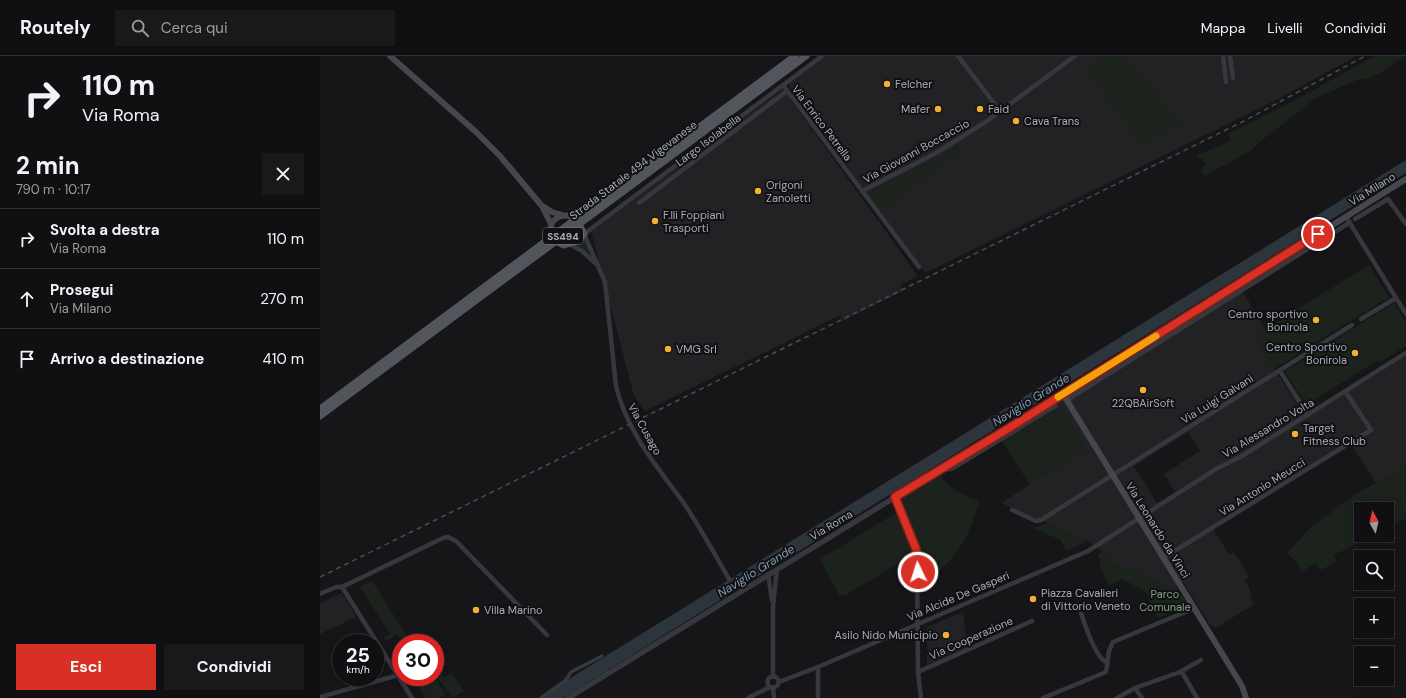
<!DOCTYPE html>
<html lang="it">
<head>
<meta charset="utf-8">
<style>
	:root { --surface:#101012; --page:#19191b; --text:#f1f3f6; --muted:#9c9d9f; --line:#303032; --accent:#d93025 }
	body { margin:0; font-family:"DM Sans",sans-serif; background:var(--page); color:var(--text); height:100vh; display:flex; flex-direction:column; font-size:15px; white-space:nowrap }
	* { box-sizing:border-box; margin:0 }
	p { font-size:13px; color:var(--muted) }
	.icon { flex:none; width:22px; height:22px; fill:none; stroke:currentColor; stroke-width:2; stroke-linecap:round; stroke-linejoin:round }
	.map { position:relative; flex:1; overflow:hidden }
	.panel { display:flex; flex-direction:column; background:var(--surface); width:320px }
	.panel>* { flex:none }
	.banner { background:#101012; color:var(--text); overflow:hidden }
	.needle { width:26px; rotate:352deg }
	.fabs { position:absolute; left:1034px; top:446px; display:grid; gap:8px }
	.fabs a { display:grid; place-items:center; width:40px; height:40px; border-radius:0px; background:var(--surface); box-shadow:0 2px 10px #0003,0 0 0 1px var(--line); font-size:20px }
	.speed { position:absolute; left:12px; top:578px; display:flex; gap:8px; font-size:20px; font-weight:700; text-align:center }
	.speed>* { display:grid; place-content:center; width:52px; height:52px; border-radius:50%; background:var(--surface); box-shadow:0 2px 10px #0003,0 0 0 1px var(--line); line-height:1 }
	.speed small { font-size:10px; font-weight:400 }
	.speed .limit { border:6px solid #d22; background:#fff; color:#111 }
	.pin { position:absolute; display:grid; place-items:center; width:34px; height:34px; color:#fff; margin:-17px; border:2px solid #fff; border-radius:50%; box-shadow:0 1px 4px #0007 }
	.me { position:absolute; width:44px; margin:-22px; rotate:356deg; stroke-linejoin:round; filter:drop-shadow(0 0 3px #0008) }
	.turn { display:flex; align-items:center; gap:14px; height:84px; padding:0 16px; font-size:18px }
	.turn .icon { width:52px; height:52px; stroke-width:2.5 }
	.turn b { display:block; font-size:28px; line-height:34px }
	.round { display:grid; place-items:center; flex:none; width:42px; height:42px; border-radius:0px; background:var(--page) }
	.head { display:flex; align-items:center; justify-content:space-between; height:68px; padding:0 16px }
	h1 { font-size:24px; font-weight:700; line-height:30px }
	.action { display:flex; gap:8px; margin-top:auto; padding:8px 16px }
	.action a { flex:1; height:46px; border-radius:0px; background:var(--accent); color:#fff; font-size:16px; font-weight:700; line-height:46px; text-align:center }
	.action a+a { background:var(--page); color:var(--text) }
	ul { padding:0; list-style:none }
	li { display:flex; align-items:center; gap:12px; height:60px; padding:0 16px; border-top:1px solid var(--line) }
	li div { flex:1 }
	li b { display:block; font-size:15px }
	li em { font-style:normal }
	header { display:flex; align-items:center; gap:24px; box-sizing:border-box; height:56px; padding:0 20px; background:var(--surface); border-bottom:1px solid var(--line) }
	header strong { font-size:19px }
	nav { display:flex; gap:22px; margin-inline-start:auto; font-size:14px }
	.search { width:280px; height:36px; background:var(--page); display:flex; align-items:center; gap:10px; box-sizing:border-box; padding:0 14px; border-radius:0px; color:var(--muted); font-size:15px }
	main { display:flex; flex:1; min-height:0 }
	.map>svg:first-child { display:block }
	.built { fill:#222225; fill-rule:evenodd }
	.green { fill:#1c231d }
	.water { fill:#2c353c }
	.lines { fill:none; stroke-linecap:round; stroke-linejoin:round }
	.pedestrian { stroke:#37383d; stroke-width:3.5 }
	.minor { stroke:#37383d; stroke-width:4.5 }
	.tertiary { stroke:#37383d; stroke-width:5.5 }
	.secondary { stroke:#45474d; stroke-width:6 }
	.primary { stroke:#53555c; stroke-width:7 }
	.rail { stroke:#4a4c52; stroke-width:1.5; stroke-dasharray:5 4; stroke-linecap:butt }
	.route-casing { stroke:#8d1f18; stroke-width:10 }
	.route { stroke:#d93025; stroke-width:7 }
	.slow { stroke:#f59e0b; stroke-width:7 }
	.poi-dot { fill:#f2b134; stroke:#111113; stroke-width:1.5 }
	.labels { text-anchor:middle; stroke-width:4; stroke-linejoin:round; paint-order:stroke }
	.shield { fill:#111113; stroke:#7b7e86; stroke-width:1 }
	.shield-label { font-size:10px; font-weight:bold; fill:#a8adb8 }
	.poi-label { font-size:11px; fill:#a8adb8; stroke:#111113; text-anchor:start }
	.street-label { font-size:11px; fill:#a8adb8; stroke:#111113 }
	.park-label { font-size:11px; fill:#7fa381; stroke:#111113 }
	.water-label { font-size:12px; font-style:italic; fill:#7f9bb3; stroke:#111113 }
</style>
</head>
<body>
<header>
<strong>Routely</strong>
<div class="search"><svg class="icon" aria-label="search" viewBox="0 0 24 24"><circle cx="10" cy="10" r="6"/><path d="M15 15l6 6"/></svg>Cerca qui</div>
<nav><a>Mappa</a><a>Livelli</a><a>Condividi</a></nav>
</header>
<main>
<section class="panel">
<div class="banner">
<div class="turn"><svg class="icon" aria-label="right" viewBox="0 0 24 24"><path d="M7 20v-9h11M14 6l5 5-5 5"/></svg><div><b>110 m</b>Via Roma</div></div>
</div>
<div class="head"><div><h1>2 min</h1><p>790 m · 10:17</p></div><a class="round"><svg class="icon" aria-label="close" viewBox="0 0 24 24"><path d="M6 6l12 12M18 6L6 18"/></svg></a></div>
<ul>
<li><svg class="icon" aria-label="right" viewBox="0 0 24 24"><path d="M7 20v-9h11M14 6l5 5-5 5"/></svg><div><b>Svolta a destra</b><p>Via Roma</p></div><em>110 m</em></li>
<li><svg class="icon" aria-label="ahead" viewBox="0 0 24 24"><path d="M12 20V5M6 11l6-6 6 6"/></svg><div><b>Prosegui</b><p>Via Milano</p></div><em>270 m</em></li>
<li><svg class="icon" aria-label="arrive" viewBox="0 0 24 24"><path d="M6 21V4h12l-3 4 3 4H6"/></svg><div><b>Arrivo a destinazione</b></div><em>410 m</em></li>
</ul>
<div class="action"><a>Esci</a><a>Condividi</a></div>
</section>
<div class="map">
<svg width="1086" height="642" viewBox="0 0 1086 642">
	<rect width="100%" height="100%" fill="#161618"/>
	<g class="built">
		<polygon points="505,0 1036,0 960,42 605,217 469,30 470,26"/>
		<polygon points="463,33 598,220 580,229 583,235 523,265 520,259 325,355 314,340 271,175"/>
		<path d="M 917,226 L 945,273 L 934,281 L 986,362 L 1086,300 L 1086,410 L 1073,419 L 1055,426 L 1030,386 L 892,471 L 909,499 L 914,496 L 929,521 L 925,524 L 929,531 L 933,549 L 896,572 L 891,570 L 863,526 L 852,533 L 789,505 L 781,494 L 768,485 L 681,447 L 766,393 L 744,356 L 735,353 L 683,386 L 677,376 ZM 868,376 L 880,395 L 844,418 L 855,436 L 837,447 L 814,410 Z"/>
		<polygon points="22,537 36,561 0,578 0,547"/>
		<polygon points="643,556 647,592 607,609 607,571"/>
	</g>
	<g class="green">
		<polygon points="785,0 805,0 861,68 822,89 766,14"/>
		<polygon points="1055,0 1084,0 1063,15 1049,22 1037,24 996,42 937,88 932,94 885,120 880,114 886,109 877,99 911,85 908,78 977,43"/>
		<polygon points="638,89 642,95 561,154 548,136 587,118"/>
		<polygon points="258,173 261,177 250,185 242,185"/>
		<polygon points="265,182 271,196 269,197 255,189"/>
		<polygon points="1049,209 1069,241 954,313 952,309 947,310 948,303 934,280"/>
		<polygon points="1074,247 1086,267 1086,290 1060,306 1058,304 986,349 965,315"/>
		<polygon points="735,353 744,356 766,393 710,429 683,386"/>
		<polygon points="1086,410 1086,462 1067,473 1067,453 1041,453 1041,479 1054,479 1014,499 1017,505 1001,514 996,507 983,515 976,505 967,497 990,472 1034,439"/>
		<path d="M 619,418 C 628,431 644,441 659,445 C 649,483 636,505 603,527 L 607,520 L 602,520 L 598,488 L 580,443 Z"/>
		<polygon points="579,455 590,488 591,500 524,540 519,539 500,503"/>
		<polygon points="726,467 768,485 746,495 741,484 708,470 716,471"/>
		<polygon points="783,496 789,505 852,533 856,530 868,549 838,562 827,537 803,523 789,529 779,508 781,507 778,499"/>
		<polygon points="52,525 87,580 82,585 77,578 66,585 64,582 70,578 40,531"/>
		<polygon points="131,617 144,635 132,642 117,621 121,618 124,622"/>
		<polygon points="100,621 114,621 126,638 120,642 106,642 95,625"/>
	</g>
	<polygon class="water" points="1086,104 1086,117 243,642 223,642 231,634"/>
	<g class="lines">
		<g class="pedestrian">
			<polyline points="698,373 736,350"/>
			<polyline points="221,642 246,624 251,616 282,600"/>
		</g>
		<g class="minor">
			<polyline points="638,0 680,55"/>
			<polyline points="903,0 906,26"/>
			<polyline points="910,0 913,22"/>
			<polyline points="463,29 599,211"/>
			<polyline points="542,135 616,97 667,65 755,0"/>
			<polyline points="319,147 467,35"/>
			<polyline points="1035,163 1068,143 1086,168"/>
			<polyline points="1028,164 1086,258"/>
			<polyline points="249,188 262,195 275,207"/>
			<polyline points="1041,263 1076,242"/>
			<polyline points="960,315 988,359"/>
			<polyline points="747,344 1029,167"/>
			<polyline points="619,415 633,412 698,373 699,365"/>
			<polyline points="575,441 597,498 598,616 601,642"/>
			<polyline points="692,454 716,465 721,464 1032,269"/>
			<polyline points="843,502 1051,374 1025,335"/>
			<polyline points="448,518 452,544"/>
			<path d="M 409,523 C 394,497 380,471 363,446 C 336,409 307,376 296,330 L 285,226 L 264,178 L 502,0"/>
			<polyline points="22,531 92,642"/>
			<polyline points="0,538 16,531 22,531 123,482 128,481 136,485 227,579"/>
			<path d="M 758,548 C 764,565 773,599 788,608"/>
			<polyline points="115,590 120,595"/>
			<polyline points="498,611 498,642"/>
			<polyline points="598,616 712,565"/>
			<polyline points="860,616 863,618 877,642"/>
			<circle cx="453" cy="626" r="5.5"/>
			<polyline points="453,621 453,550 457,513"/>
			<polyline points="459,626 498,611 768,495 896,413 922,400 1086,297"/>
			<polyline points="453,632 454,642"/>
			<polyline points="815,632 822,642"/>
			<polyline points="0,641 75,620 81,613"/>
			<polyline points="428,642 450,631"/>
			<polyline points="723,642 786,616 789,595 793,586 875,552"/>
			<polyline points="797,642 815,632 860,616 881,604"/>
		</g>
		<polyline class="tertiary" points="248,642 743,338"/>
		<g class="secondary">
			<polyline points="70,0 156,76 180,100 222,150 231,168"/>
			<polyline points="224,151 232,156 242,159"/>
			<path d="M 232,180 L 231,168 C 237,159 247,157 256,163"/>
			<polyline points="926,642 922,630 743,338 1086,123"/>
		</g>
		<g class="primary">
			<polyline points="234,184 244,189 254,186 264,178 257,165"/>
			<polyline points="0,353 475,0"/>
			<polyline points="0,360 486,0"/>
		</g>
		<polyline class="rail" points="0,521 924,65 1045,0"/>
	</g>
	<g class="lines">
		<defs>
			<polyline id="route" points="598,516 596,493 575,441 689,372 998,178"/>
		</defs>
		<use href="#route" class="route-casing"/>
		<use href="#route" class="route"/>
		<polyline class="slow" points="738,341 836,280"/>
	</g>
	<g class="poi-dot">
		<circle cx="567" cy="28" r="4"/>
		<circle cx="618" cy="53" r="4"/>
		<circle cx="660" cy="53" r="4"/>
		<circle cx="696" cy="65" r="4"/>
		<circle cx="438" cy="135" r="4"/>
		<circle cx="335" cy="165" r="4"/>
		<circle cx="996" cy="264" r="4"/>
		<circle cx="348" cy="293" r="4"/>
		<circle cx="1035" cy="297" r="4"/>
		<circle cx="823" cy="334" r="4"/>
		<circle cx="975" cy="378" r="4"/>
		<circle cx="713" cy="543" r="4"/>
		<circle cx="156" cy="554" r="4"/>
		<circle cx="626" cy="579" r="4"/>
	</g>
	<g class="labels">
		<rect class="shield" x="223" y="172" width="40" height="16" rx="3"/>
		<g class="shield-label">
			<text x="243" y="184">SS494</text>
		</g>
		<g class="poi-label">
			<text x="575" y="32">Felcher</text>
			<text x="610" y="57" text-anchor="end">Mafer</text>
			<text x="668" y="57">Faid</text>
			<text x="704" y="69">Cava Trans</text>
			<text x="446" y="133">Origoni<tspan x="446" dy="13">Zanoletti</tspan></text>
			<text x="343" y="163">F.lli Foppiani<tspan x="343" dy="13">Trasporti</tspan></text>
			<text x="988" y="262" text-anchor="end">Centro sportivo<tspan x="988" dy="13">Bonirola</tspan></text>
			<text x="1027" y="295" text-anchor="end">Centro Sportivo<tspan x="1027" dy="13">Bonirola</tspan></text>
			<text x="356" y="297">VMG Srl</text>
			<text x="823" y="351" text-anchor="middle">22QBAirSoft</text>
			<text x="983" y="376">Target<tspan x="983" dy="13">Fitness Club</tspan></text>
			<text x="721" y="541">Piazza Cavalieri<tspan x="721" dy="13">di Vittorio Veneto</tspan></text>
			<text x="164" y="558">Villa Marino</text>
			<text x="618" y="583" text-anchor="end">Asilo Nido Municipio</text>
		</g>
		<g class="street-label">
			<text transform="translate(502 67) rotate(53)" y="4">Via Enrico Petrella</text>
			<text transform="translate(388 84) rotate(-37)" y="4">Largo Isolabella</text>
			<text transform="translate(596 95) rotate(-29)" y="4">Via Giovanni Boccaccio</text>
			<text transform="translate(313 114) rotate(-37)" y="4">Strada Statale 494 Vigevanese</text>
			<text transform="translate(1052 133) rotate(-32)" y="4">Via Milano</text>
			<text transform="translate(897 343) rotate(-32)" y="4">Via Luigi Galvani</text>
			<text transform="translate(948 372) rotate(-31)" y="4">Via Alessandro Volta</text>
			<text transform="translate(325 373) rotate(61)" y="4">Via Cusago</text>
			<text transform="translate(942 431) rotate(-32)" y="4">Via Antonio Meucci</text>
			<text transform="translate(511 469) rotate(-31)" y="4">Via Roma</text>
			<text transform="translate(838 474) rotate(58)" y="4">Via Leonardo da Vinci</text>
			<text transform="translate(638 540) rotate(-23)" y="4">Via Alcide De Gasperi</text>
			<text transform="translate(651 582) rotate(-24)" y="4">Via Cooperazione</text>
		</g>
		<g class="park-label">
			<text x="845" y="542">Parco<tspan x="845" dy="13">Comunale</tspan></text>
		</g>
		<g class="water-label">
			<text transform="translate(711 344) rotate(-32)" y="4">Naviglio Grande</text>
			<text transform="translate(436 515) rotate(-32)" y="4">Naviglio Grande</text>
		</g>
	</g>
</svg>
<div class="fabs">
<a><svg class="needle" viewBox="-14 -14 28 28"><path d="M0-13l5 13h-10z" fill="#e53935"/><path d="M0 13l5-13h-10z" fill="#9c9d9f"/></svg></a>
<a><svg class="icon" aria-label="search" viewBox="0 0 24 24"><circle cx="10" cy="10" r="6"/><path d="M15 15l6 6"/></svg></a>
<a>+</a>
<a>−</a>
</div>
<div class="speed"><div>25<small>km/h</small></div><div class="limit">30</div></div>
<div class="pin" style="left:998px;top:178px;background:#d93025"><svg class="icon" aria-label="arrive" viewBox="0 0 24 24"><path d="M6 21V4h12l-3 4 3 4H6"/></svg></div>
<svg class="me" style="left:598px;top:516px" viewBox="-20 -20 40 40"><circle r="17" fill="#d93025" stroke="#fff" stroke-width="3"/><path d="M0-11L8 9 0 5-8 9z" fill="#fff"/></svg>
</div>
</main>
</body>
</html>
